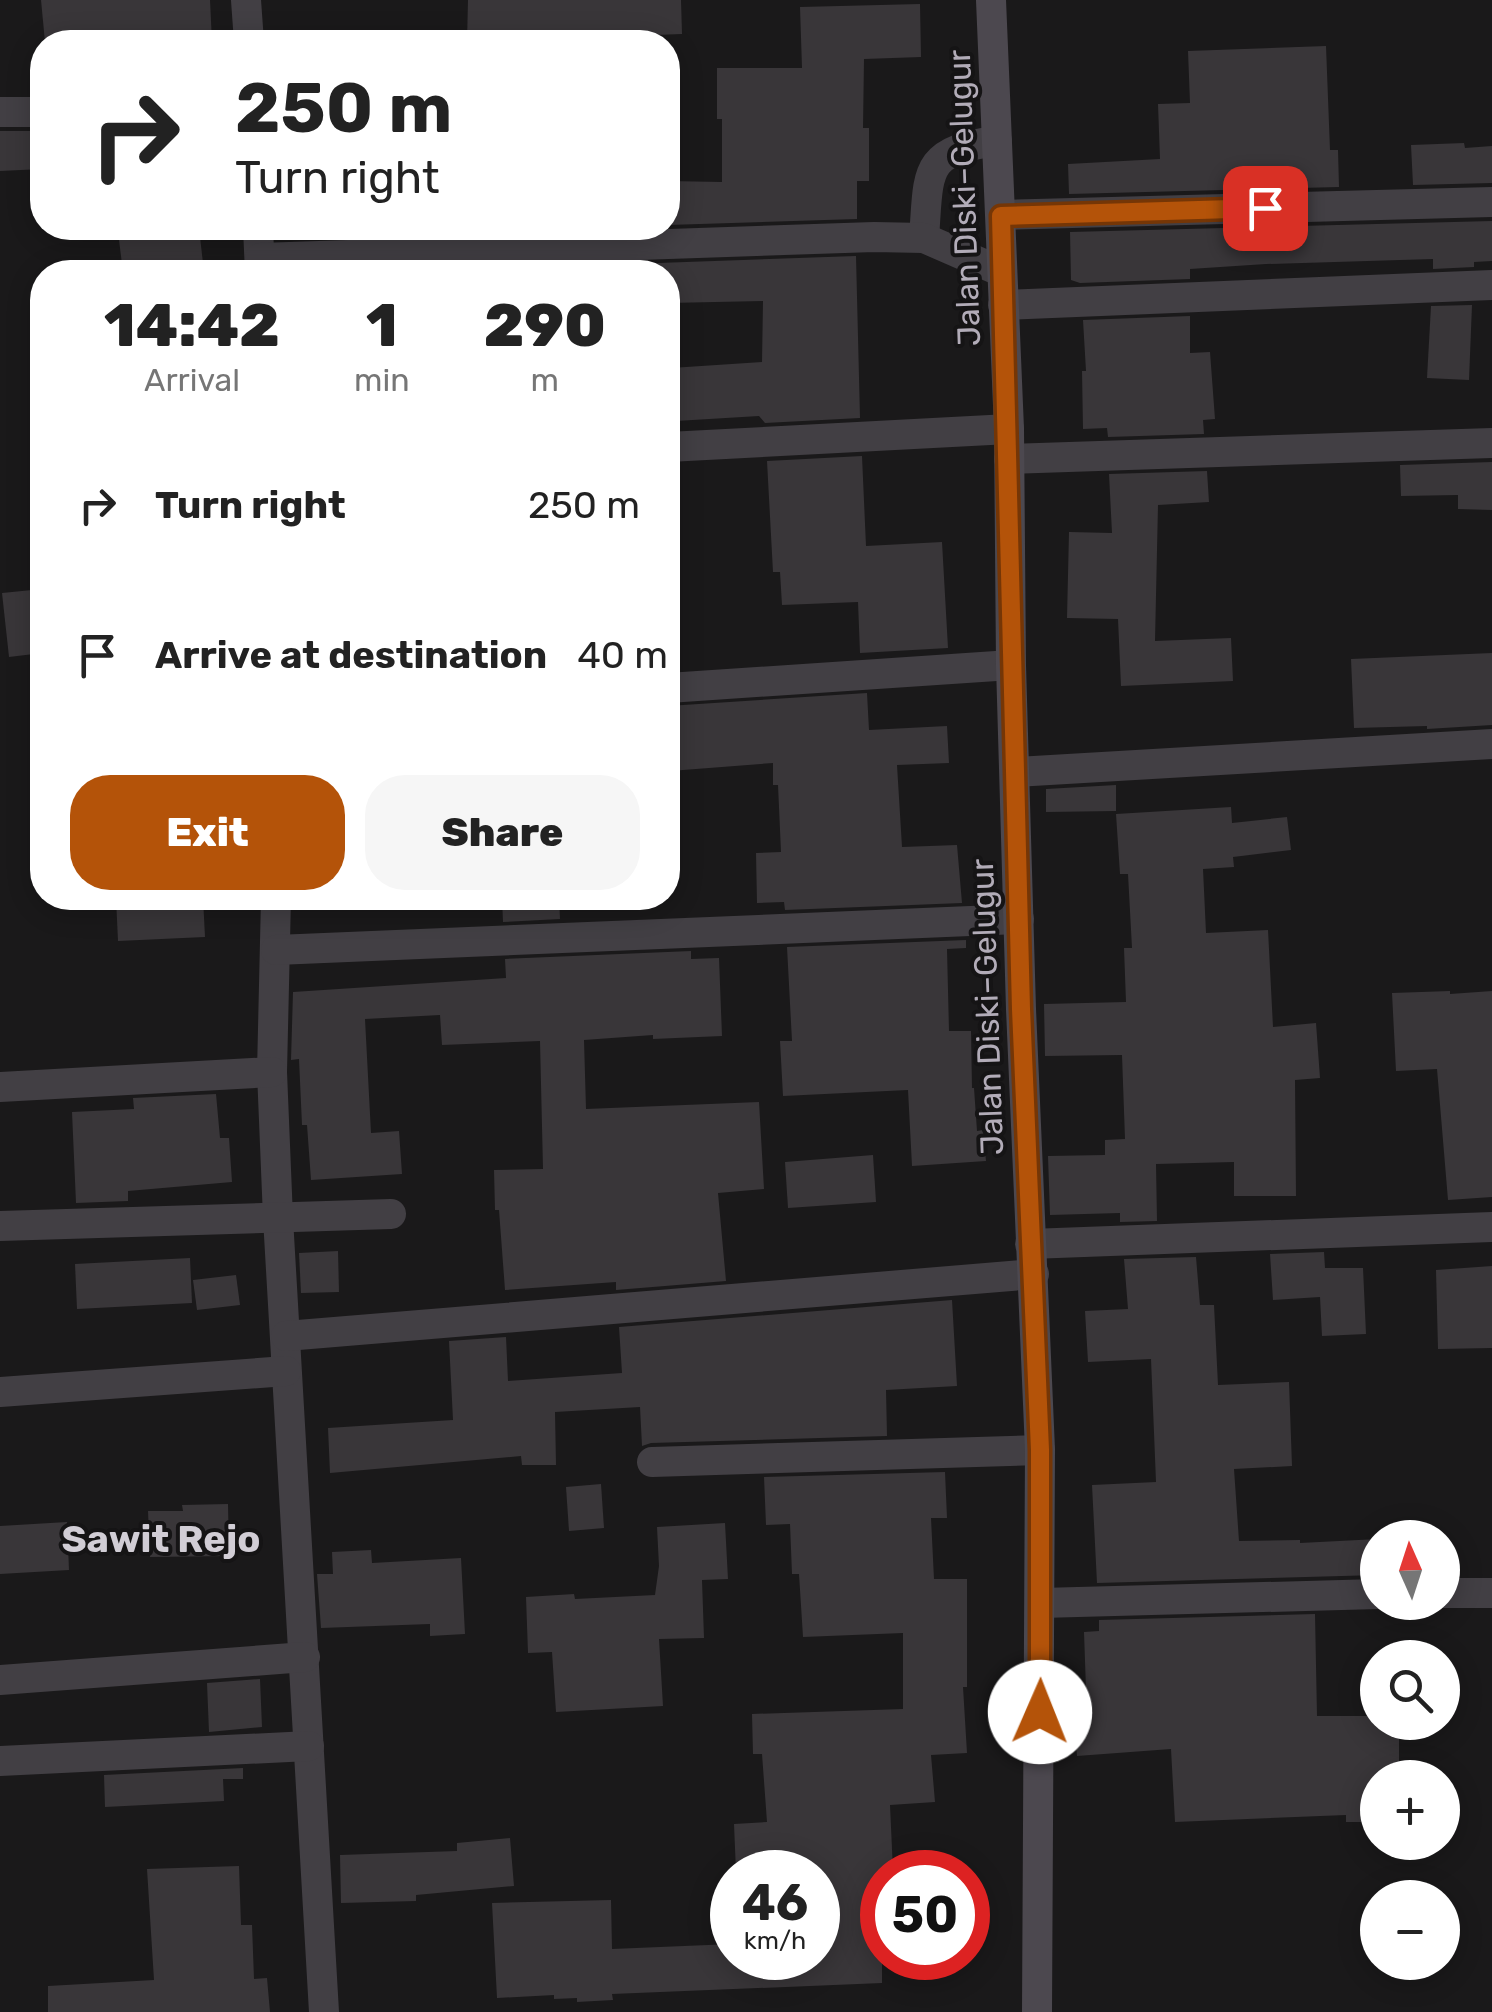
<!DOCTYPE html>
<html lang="en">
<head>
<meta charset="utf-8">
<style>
	:root { --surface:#fff; --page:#f6f6f6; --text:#222; --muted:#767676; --accent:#b45309 }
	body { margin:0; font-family:Rubik,sans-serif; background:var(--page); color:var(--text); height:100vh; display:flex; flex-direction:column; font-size:38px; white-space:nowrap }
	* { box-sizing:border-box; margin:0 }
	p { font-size:32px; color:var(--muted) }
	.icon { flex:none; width:55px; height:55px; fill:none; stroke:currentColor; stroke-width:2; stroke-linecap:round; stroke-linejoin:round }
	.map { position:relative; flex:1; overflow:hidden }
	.drawer { position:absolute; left:30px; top:260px; width:650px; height:650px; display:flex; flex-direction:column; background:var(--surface); border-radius:40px; box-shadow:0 5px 25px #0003 }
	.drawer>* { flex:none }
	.top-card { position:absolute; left:30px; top:30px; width:650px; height:210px; border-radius:40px; box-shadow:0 5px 25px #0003; background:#fff; color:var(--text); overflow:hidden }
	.needle { width:65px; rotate:357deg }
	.buttons { position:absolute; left:1360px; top:1520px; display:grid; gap:20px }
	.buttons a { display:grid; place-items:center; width:100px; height:100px; border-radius:50%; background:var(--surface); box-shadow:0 5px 25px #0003; font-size:50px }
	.speed { position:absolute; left:710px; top:1850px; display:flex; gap:20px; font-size:50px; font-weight:700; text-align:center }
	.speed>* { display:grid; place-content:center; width:130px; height:130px; border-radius:50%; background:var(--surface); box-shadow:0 5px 25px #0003; line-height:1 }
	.speed small { font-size:25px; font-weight:400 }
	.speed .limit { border:15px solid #d22; background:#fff; color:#111 }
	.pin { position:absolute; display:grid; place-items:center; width:85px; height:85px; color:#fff; margin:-42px; border-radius:20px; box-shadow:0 5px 15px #0006 }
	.me { position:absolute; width:110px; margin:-55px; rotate:1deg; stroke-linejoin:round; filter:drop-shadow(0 0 8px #0008) }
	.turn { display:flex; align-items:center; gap:35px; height:210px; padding:0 40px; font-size:45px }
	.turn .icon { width:130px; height:130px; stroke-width:2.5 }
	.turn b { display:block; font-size:70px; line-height:85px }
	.eta { display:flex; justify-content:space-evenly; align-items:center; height:170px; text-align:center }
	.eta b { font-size:60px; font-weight:800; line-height:70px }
	.cta { display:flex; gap:20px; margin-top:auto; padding:20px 40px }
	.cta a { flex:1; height:115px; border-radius:40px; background:var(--accent); color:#fff; font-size:40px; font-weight:800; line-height:115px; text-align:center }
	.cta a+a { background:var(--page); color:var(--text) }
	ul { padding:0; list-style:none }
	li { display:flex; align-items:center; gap:30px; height:150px; padding:0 40px }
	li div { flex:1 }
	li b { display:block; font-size:38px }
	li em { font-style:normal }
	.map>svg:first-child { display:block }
	.building { fill:#393639 }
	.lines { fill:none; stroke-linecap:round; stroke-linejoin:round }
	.street { stroke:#423f44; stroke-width:30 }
	.secondary { stroke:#4c484f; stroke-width:30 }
	.route-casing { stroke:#753606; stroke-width:25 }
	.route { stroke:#b45309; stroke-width:18 }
	.labels { text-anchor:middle; stroke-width:8; stroke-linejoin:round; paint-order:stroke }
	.street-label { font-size:32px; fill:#b2acb8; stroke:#151415 }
	.quarter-label { font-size:38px; font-weight:bold; fill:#d1cdd5; stroke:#151415 }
</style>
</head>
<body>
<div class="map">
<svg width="1492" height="2012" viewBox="0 0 1492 2012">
	<rect width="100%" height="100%" fill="#1a191a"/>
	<g class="building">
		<polygon points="41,0 210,0 212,42 45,42"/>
		<polygon points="468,0 681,0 682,34 467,42"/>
		<polygon points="920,4 921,57 864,59 863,128 869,128 869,181 857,181 857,219 668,225 668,181 722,182 722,119 717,119 717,68 802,68 800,7"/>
		<polygon points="1326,46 1330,150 1338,150 1339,187 1069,194 1068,164 1160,159 1158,104 1190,103 1188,51"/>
		<polygon points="0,131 42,131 42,169 0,171"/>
		<polygon points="1464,143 1465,148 1492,146 1492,183 1413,185 1411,145"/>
		<polygon points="1492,221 1492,261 1474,262 1474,267 1433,269 1433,259 1266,264 1190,269 1190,279 1080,283 1071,280 1070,232"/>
		<polygon points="152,228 199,228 204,272 123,272 118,232"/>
		<polygon points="344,228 400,228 400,234 344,236"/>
		<polygon points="856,256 860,418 765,423 759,416 676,421 671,368 762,362 763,301 668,303 668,272 601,272 601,265"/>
		<polygon points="1472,305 1469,380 1427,378 1431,306"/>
		<polygon points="1190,316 1190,353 1210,352 1215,419 1203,420 1204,434 1108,437 1107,428 1083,429 1082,371 1086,371 1083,320"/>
		<polygon points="862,456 866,546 942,542 948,648 860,653 858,602 782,605 780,572 773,572 767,461"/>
		<polygon points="1492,462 1492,510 1458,509 1458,495 1401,496 1400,465"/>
		<polygon points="1207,471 1209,502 1158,505 1155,641 1231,638 1233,681 1121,686 1118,619 1067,618 1069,532 1112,533 1109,474"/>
		<polygon points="42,589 42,653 9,657 2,593"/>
		<polygon points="1492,653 1492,725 1427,729 1427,726 1354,728 1351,659"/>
		<polygon points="867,693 869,730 947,726 949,763 897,765 902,847 957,845 962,903 785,910 784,902 757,903 756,853 781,852 778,785 773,785 773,763 670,771 668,706"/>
		<polygon points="1116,785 1116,811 1046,812 1046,789"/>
		<polygon points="1231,807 1232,823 1287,817 1291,850 1233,857 1234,867 1203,869 1206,933 1268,930 1273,1027 1316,1023 1320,1078 1295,1080 1296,1196 1234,1196 1234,1162 1156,1164 1157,1221 1120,1222 1120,1213 1050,1215 1048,1156 1105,1155 1105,1140 1125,1139 1122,1055 1045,1056 1044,1004 1126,1002 1124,948 1132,948 1128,874 1120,874 1116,814"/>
		<polygon points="116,898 203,898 205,937 118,941"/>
		<polygon points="502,898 559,898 560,919 503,922"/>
		<polygon points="966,940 966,948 947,949 949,1031 971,1031 972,1088 974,1088 977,1131 983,1130 986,1161 912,1166 908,1090 783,1096 780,1041 792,1041 787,947"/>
		<polygon points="691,951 691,959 719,958 722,1036 653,1039 653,1035 584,1040 586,1109 759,1102 764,1189 718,1193 726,1281 616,1290 616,1282 505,1290 499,1210 495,1210 494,1170 543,1169 540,1041 442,1045 440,1015 365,1019 371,1133 399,1131 402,1174 311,1180 307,1125 302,1125 299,1059 291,1060 293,992 506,978 505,959"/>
		<polygon points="1450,991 1450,994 1492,991 1492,1197 1448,1200 1437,1069 1396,1071 1392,993"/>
		<polygon points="216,1094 220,1138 229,1138 232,1182 128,1191 128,1201 76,1203 72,1112 134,1109 133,1098"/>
		<polygon points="873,1155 876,1202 788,1208 785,1162"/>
		<polygon points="338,1251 339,1292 301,1293 299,1253"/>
		<polygon points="1324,1252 1325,1268 1363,1268 1366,1334 1322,1336 1320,1297 1273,1300 1270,1254"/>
		<polygon points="1196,1257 1200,1305 1214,1305 1218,1385 1289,1382 1292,1466 1234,1469 1239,1541 1300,1540 1300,1543 1378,1539 1378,1575 1097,1583 1092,1485 1156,1482 1151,1359 1088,1362 1085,1311 1128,1309 1124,1259"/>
		<polygon points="190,1258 192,1303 77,1309 75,1264"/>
		<polygon points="1492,1266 1492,1348 1438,1349 1436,1270"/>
		<polygon points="236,1275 240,1305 197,1310 193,1280"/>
		<polygon points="952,1300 957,1386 886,1390 887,1436 651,1443 642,1446 640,1407 555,1412 556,1465 522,1465 521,1456 330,1473 328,1428 453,1420 449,1341 506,1337 508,1381 622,1373 619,1327"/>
		<polygon points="945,1472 947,1518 931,1518 934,1579 967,1579 967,1687 963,1687 967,1753 931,1755 935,1802 890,1805 893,1871 882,1871 882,1983 612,1994 613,2000 577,2002 577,1998 554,1999 554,1995 497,1998 492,1903 611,1900 612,1949 732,1944 732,1958 818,1958 818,1872 736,1872 734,1824 767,1822 762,1754 753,1754 752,1714 903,1709 903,1633 803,1637 799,1574 792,1574 790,1524 766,1525 764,1477"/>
		<polygon points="601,1484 604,1528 569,1531 566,1487"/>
		<polygon points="228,1504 229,1556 150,1557 148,1511 183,1511 182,1505"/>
		<polygon points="67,1522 69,1570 0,1574 0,1526"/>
		<polygon points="725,1523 728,1579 702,1580 704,1638 659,1639 663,1706 556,1712 552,1652 528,1653 526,1597 574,1594 575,1599 655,1595 659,1566 657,1527"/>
		<polygon points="371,1550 372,1563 461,1558 465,1634 430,1636 430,1624 321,1628 317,1574 333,1574 332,1552"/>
		<polygon points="1315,1614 1317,1716 1378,1716 1378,1722 1399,1722 1399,1778 1378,1778 1378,1822 1346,1822 1346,1815 1175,1822 1171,1749 1077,1756 1074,1720 1087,1719 1084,1632 1099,1631 1099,1620"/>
		<polygon points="260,1679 262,1727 209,1732 207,1683"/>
		<polygon points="243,1768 243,1779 223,1779 224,1801 105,1807 104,1775"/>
		<polygon points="510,1838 514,1886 416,1895 416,1901 341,1903 340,1855 457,1851 457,1843"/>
		<polygon points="239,1866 241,1925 252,1925 254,1979 267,1978 270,2012 48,2012 48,1986 154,1980 147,1869"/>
	</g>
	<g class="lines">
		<g class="street">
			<polyline points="246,0 249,42"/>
			<polyline points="0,112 42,112"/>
			<polyline points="1001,215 1492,202"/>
			<polyline points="258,228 260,272"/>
			<path d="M 924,238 C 929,172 922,150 997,141"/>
			<polyline points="260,258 874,237 924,238 1002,272"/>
			<polyline points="1003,305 1492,285"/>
			<polyline points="668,447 1009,429"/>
			<polyline points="1009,459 1492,443"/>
			<polyline points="668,688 1011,665"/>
			<polyline points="1015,772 1492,744"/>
			<polyline points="276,898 272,1072 278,1218 324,2012"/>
			<polyline points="276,950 1019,919"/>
			<polyline points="0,1087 272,1072"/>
			<polyline points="0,1226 391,1214"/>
			<polyline points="1030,1244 1492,1227"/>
			<polyline points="286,1336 1034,1274"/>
			<polyline points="0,1392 286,1371"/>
			<polyline points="652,1462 1040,1450"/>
			<polyline points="1442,1593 1492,1593"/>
			<polyline points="1041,1603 1378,1594"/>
			<polyline points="0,1680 305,1657"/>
			<polyline points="0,1761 309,1746"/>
		</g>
		<polyline class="secondary" points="991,0 1009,429 1011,665 1021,1009 1040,1450 1037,2012"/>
	</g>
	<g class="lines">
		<defs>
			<polyline id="route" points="1040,1712 1040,1450 1021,1009 1001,216 1265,208"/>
		</defs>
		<use href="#route" class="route-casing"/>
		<use href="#route" class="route"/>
	</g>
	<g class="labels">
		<g class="street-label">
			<text transform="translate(964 198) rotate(-92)" y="11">Jalan Diski–Gelugur</text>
			<text transform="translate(987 1007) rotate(-92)" y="11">Jalan Diski–Gelugur</text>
		</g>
		<g class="quarter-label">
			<text x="161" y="1552">Sawit Rejo</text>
		</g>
	</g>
</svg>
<div class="buttons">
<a><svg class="needle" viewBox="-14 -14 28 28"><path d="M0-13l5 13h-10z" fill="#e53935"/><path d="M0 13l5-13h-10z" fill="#767676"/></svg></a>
<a><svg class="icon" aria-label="search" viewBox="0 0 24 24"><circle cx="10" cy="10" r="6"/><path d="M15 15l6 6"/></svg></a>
<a>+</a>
<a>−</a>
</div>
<div class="speed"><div>46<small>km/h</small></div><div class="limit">50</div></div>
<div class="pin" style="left:1265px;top:208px;background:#d93025"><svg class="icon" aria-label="arrive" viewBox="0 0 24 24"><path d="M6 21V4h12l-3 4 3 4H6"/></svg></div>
<svg class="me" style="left:1040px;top:1712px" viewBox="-20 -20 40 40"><circle r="19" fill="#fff"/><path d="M0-13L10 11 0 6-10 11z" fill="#b45309"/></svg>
<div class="top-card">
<div class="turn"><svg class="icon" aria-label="right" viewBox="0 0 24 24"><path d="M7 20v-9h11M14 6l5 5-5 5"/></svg><div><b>250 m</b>Turn right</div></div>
</div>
<section class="drawer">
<div class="eta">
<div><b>14:42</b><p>Arrival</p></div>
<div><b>1</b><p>min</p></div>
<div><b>290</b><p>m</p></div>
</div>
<ul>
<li><svg class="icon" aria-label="right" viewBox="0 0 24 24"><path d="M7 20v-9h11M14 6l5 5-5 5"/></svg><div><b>Turn right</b></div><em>250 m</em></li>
<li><svg class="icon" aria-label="arrive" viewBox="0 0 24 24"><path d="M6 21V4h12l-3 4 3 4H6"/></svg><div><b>Arrive at destination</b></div><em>40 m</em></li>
</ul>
<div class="cta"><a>Exit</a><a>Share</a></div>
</section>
</div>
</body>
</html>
